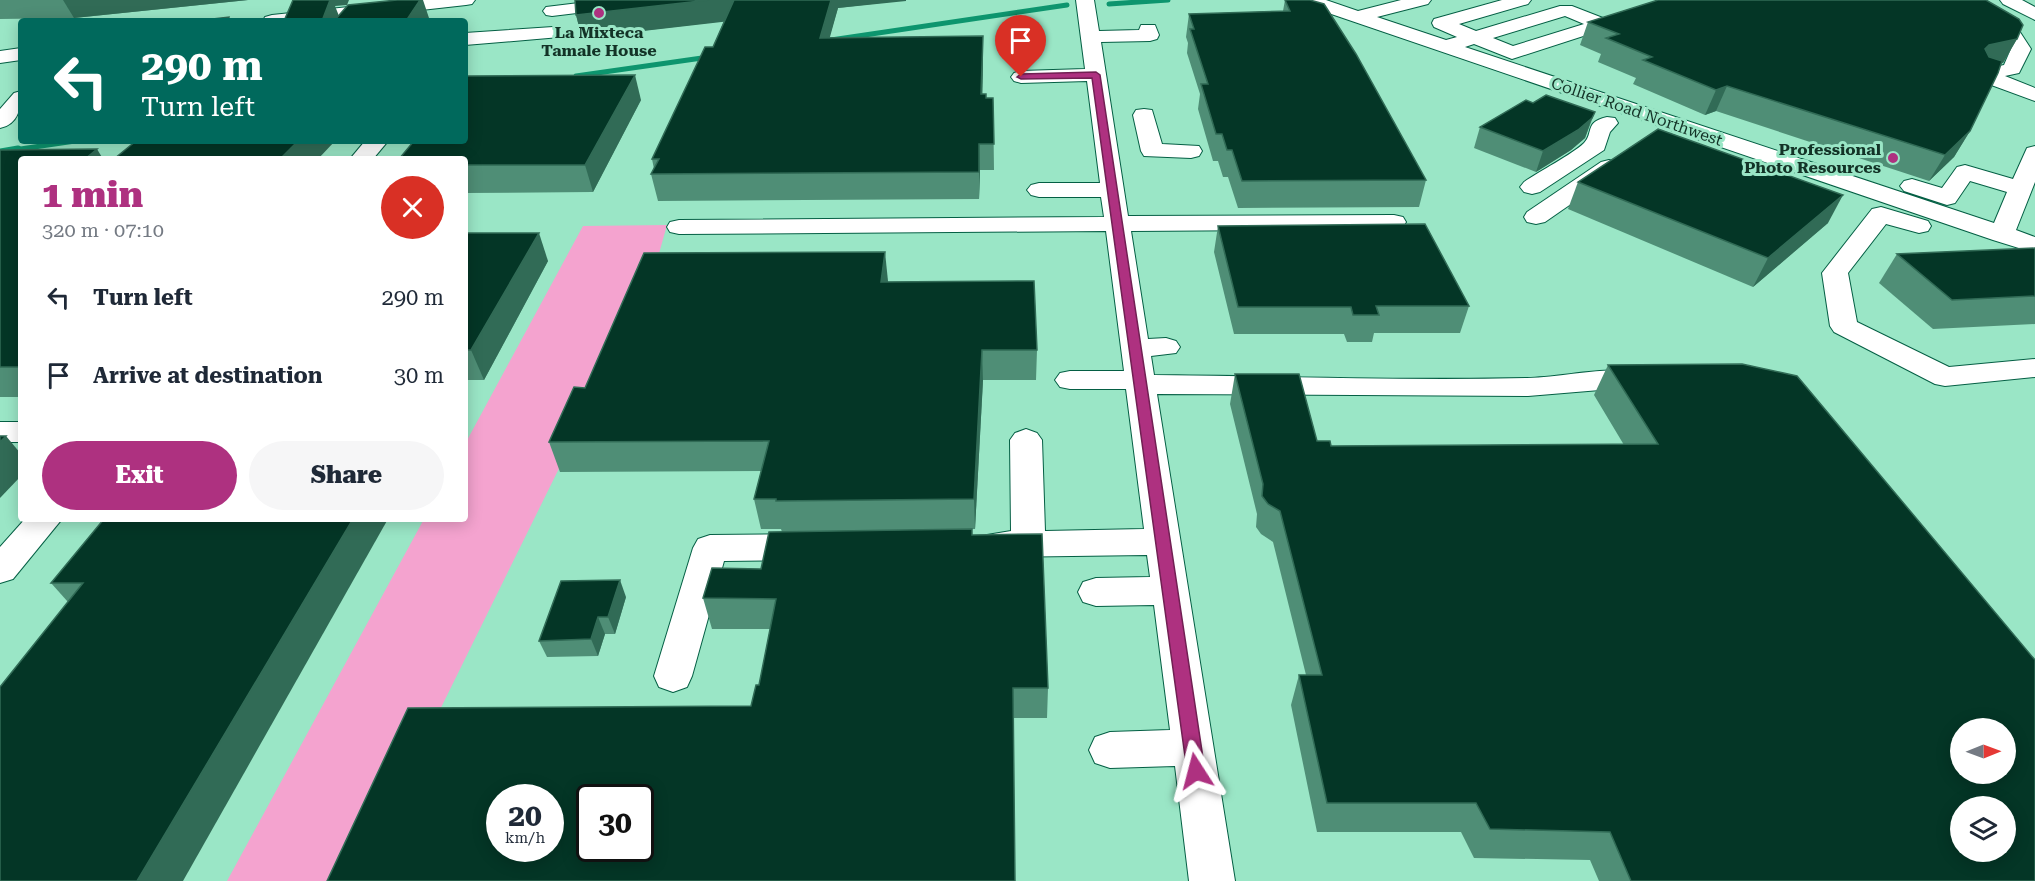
<!DOCTYPE html>
<html lang="en">
<head>
<meta charset="utf-8">
<style>
	:root { --surface:#fff; --page:#f6f6f7; --text:#1f2937; --muted:#747a83; --accent:#ae3180 }
	body { margin:0; font-family:"Roboto Serif",serif; background:var(--page); color:var(--text); height:100vh; display:flex; flex-direction:column; font-size:22px; white-space:nowrap }
	* { box-sizing:border-box; margin:0 }
	p { font-size:20px; color:var(--muted) }
	.icon { flex:none; width:33px; height:33px; fill:none; stroke:currentColor; stroke-width:2; stroke-linecap:round; stroke-linejoin:round }
	.map { position:relative; flex:1; overflow:hidden }
	.details { position:absolute; left:18px; top:156px; width:450px; height:366px; display:flex; flex-direction:column; background:var(--surface); border-radius:6px; box-shadow:0 3px 15px #0003 }
	.details>* { flex:none }
	.top-card { position:absolute; left:18px; top:18px; width:450px; height:126px; border-radius:6px; box-shadow:0 3px 15px #0003; background:#00695c; color:#fff; overflow:hidden }
	.needle { width:39px; rotate:89deg }
	.controls { position:absolute; left:1950px; top:718px; display:grid; gap:12px }
	.controls a { display:grid; place-items:center; width:66px; height:66px; border-radius:50%; background:var(--surface); box-shadow:0 3px 15px #0003; font-size:30px }
	.speed { position:absolute; left:486px; top:784px; display:flex; gap:12px; font-size:30px; font-weight:700; text-align:center }
	.speed>* { display:grid; place-content:center; width:78px; height:78px; border-radius:50%; background:var(--surface); box-shadow:0 3px 15px #0003; line-height:1 }
	.speed small { font-size:15px; font-weight:400 }
	.speed .limit { border:3px solid #111; border-radius:9px; background:#fff; color:#111 }
	.pin { position:absolute; display:grid; place-items:center; width:51px; height:51px; color:#fff; margin:-62px -26px; border-radius:50% 50% 50% 0; rotate:-45deg; box-shadow:0 0 6px #0007 }
	.pin .icon { rotate:45deg }
	.me { position:absolute; width:66px; margin:-33px; rotate:351deg; stroke-linejoin:round; filter:drop-shadow(0 0 4px #0008) }
	.turn { display:flex; align-items:center; gap:21px; height:126px; padding:0 24px; font-size:27px }
	.turn .icon { width:78px; height:78px; stroke-width:2.5 }
	.turn b { display:block; font-size:42px; line-height:51px }
	.round { display:grid; place-items:center; flex:none; width:63px; height:63px; border-radius:32px; background:var(--page) }
	.headline { display:flex; align-items:center; justify-content:space-between; height:102px; padding:0 24px }
	h1 { font-size:36px; font-weight:800; line-height:45px; color:var(--accent) }
	.cta { display:flex; gap:12px; margin-top:auto; padding:12px 24px }
	.cta a { flex:1; height:69px; border-radius:36px; background:var(--accent); color:#fff; font-size:24px; font-weight:800; line-height:69px; text-align:center }
	.cta a+a { background:var(--page); color:var(--text) }
	ul { padding:0; list-style:none }
	li { display:flex; align-items:center; gap:18px; height:78px; padding:0 24px }
	li div { flex:1 }
	li b { display:block; font-size:22px }
	li em { font-style:normal }
	.map>svg:first-child { display:block }
	.green { fill:#f4a3cf }
	.lines { fill:none; stroke-linecap:round; stroke-linejoin:round }
	.stream-far1 { stroke:#0d956e; stroke-width:5 }
	.stream { stroke:#0d956e; stroke-width:7 }
	.minor-casing { stroke:#045f44; stroke-width:2 }
	.minor { fill:#fff; fill-rule:evenodd }
	.wall { fill:#4f8e76 }
	.shaded-wall { fill:#316b56 }
	.building { fill:#043626; stroke:#316b56; stroke-width:1.5; fill-rule:evenodd }
	.route { fill:#ae3180; stroke:#712053; stroke-width:1.5 }
	.poi-dot { fill:#ae3180; stroke:#9ae6c6; stroke-width:2 }
	.labels { text-anchor:middle; stroke-width:6; stroke-linejoin:round; paint-order:stroke }
	.far-poi-label { font-size:16px; font-weight:bold; fill:#133327; stroke:#9ae6c6 }
	.far-street-label { font-size:16px; fill:#133327; stroke:#9ae6c6 }
</style>
</head>
<body>
<div class="map">
<svg width="2035" height="881" viewBox="0 0 2035 881">
	<rect width="100%" height="100%" fill="#9ae6c6"/>
	<polygon class="green" points="667,225 651,282 426,738 362,881 227,881 424,519 465,519 465,444 583,226"/>
	<g class="lines">
		<g class="stream-far1">
			<polyline points="1109,4 1168,0"/>
			<polyline points="831,40 1067,5"/>
			<polyline points="576,76 709,57"/>
			<polyline points="7,151 75,141"/>
		</g>
		<polyline class="stream" points="0,152 18,149"/>
		<defs>
			<g id="minor">
				<polygon points="416,0 475,0 472,4 466,5 323,21 263,21 265,17 272,15"/>
				<path d="M 1076,0 L 1094,0 L 1099,31 L 1139,30 L 1141,25 L 1155,25 L 1159,35 L 1157,39 L 1150,41 L 1101,42 L 1128,216 L 1394,215 L 1403,217 L 1406,222 L 1403,227 L 1394,229 L 1131,231 L 1148,339 L 1166,338 L 1176,341 L 1180,347 L 1176,353 L 1151,356 L 1154,375 C 1278,376 1403,381 1527,378 C 1568,377 1613,364 1653,374 L 1658,381 L 1653,388 L 1643,390 L 1600,390 L 1528,396 L 1157,394 L 1235,881 L 1189,881 L 1175,766 L 1110,768 L 1095,763 L 1089,750 L 1095,737 L 1110,732 L 1170,730 L 1154,605 L 1096,606 L 1083,602 L 1078,592 L 1083,582 L 1096,578 L 1150,577 L 1147,555 L 999,557 L 987,553 L 982,544 L 987,535 L 1011,531 L 1010,440 L 1015,433 L 1026,429 L 1037,433 L 1042,440 L 1045,531 L 1144,529 L 1126,389 L 1070,389 L 1060,387 L 1055,380 L 1060,373 L 1070,371 L 1124,371 L 1106,231 L 679,234 L 670,232 L 667,227 L 670,222 L 679,220 L 1104,217 L 1101,197 L 1039,197 L 1031,195 L 1027,190 L 1031,185 L 1039,183 L 1100,183 L 1087,81 L 1021,83 L 1014,81 L 1011,77 L 1014,73 L 1021,71 L 1085,69 Z"/>
				<path d="M 1299,0 L 1326,0 L 1358,11 L 1401,0 L 1431,0 L 1428,4 L 1377,17 L 1446,40 L 1457,37 L 1434,27 L 1432,23 L 1434,19 L 1502,0 L 1531,0 L 1528,4 L 1459,24 L 1476,31 L 1560,6 L 1572,6 L 1608,20 L 1610,24 L 1608,28 L 1512,59 L 1474,44 L 1465,47 L 1994,223 L 2007,192 L 1970,181 L 1955,203 L 1947,205 L 1904,191 L 1900,186 L 1904,181 L 1912,179 L 1942,188 L 1957,167 L 1965,165 L 2013,179 L 2027,148 L 2035,146 L 2035,182 L 2016,230 L 2035,237 L 2035,253 L 1993,240 L 1302,4 ZM 1565,16 L 1584,24 L 1513,46 L 1493,38 Z"/>
				<polygon points="2000,0 2022,0 2035,7 2035,20 2003,4"/>
				<polygon points="579,3 585,4 588,8 585,12 552,16 546,15 543,11 546,7"/>
				<polygon points="553,27 560,29 562,33 560,37 465,45 465,33"/>
				<polygon points="2011,27 2018,29 2031,49 2019,73 2005,76 2035,88 2035,101 1975,79 1972,75 1975,71 2004,65 2011,49 2002,33 2004,29"/>
				<polygon points="21,48 21,60 0,63 0,51"/>
				<path d="M 21,91 C 21,107 19,124 0,128 L 0,109 L 14,93 Z"/>
				<polygon points="1144,109 1152,110 1162,144 1199,146 1202,151 1199,156 1191,158 1144,156 1141,151 1133,115 1136,110"/>
				<path d="M 1607,117 L 1615,118 L 1618,123 L 1610,132 L 1604,150 L 1540,192 L 1532,194 L 1524,192 L 1520,187 L 1524,182 C 1538,172 1573,154 1584,143 C 1594,133 1584,122 1607,117 Z"/>
				<polygon points="365,141 388,141 373,159 350,159"/>
				<polygon points="1609,160 1617,162 1620,167 1617,172 1545,222 1536,224 1527,222 1524,217 1527,212 1601,162"/>
				<polygon points="1881,207 1928,221 1931,226 1928,231 1919,233 1886,224 1848,273 1857,322 1949,367 2035,359 2035,377 1945,386 1935,384 1834,332 1830,326 1822,273 1872,209"/>
				<rect x="0" y="422" width="21" height="20"/>
				<polygon points="25,519 62,519 13,579 0,583 0,547"/>
				<polygon points="809,534 821,538 826,547 821,556 809,560 724,561 692,676 687,687 673,692 659,687 654,676 693,548 698,539 710,535"/>
			</g>
		</defs>
		<use href="#minor" class="minor-casing"/>
		<use href="#minor" class="minor"/>
	</g>
	<g class="wall">
		<polygon points="0,0 248,0 74,18 0,19"/>
		<polygon points="575,0 906,0 838,8 829,38 983,60 982,94 986,98 993,98 994,170 980,170 979,199 658,201 651,174 654,169 652,159 713,47 724,21 582,38 576,15"/>
		<polygon points="1285,0 1426,180 1419,207 1238,208 1228,177 1223,177 1218,161 1213,161 1198,109 1200,94 1187,53 1188,43 1186,37 1189,14 1283,11"/>
		<polygon points="1588,22 2017,39 2003,63 2001,63 1970,131 1954,157 1929,181 1716,111 1705,115 1633,84 1636,78 1598,62 1601,54 1580,45"/>
		<polygon points="641,100 593,192 465,193 465,159"/>
		<polygon points="1533,103 1595,112 1585,138 1571,150 1536,172 1474,148 1480,127"/>
		<polygon points="0,150 21,159 21,397 0,397"/>
		<polygon points="1578,182 1828,223 1753,287 1568,209"/>
		<polygon points="1218,226 1469,306 1460,333 1374,333 1372,342 1347,342 1344,334 1234,334 1214,252"/>
		<polygon points="465,233 548,261 484,380 465,380"/>
		<polygon points="2035,248 2035,324 1933,329 1879,283 1897,254"/>
		<polygon points="888,282 1037,350 1036,380 983,380 975,529 782,532 781,529 761,529 754,499 761,471 560,472 549,442 585,388"/>
		<polygon points="1608,365 2035,881 1599,881 1590,860 1474,858 1461,832 1317,832 1291,705 1299,675 1306,675 1273,542 1261,534 1256,527 1257,514 1230,404 1235,374 1317,441 1331,446 1624,445 1594,395"/>
		<polygon points="388,519 68,602 51,583"/>
		<polygon points="973,535 1048,688 1047,718 1013,718 751,706 759,685 770,629 712,629 703,598 761,569"/>
		<polygon points="626,597 615,634 605,634 598,656 547,657 539,641"/>
	</g>
	<g class="shaded-wall">
		<polygon points="63,0 248,0 74,18"/>
		<polygon points="304,0 349,0 347,5 335,6 341,21 322,21"/>
		<polygon points="420,0 423,0 430,21 406,21"/>
		<polygon points="709,0 736,0 739,20 582,38 576,15"/>
		<polygon points="831,0 906,0 906,1 838,8 823,62 820,38"/>
		<polygon points="983,36 983,60 982,118 981,94"/>
		<polygon points="2017,39 2003,63 1975,69 1985,49 1989,45"/>
		<polygon points="635,75 641,100 593,192 585,165"/>
		<polygon points="1727,86 1716,111 1705,115 1716,90"/>
		<polygon points="1592,118 1585,138 1571,150 1536,172 1543,151"/>
		<polygon points="1970,131 1954,157 1929,181 1945,155"/>
		<polygon points="298,141 335,141 318,159 280,159"/>
		<polygon points="979,144 980,170 979,199"/>
		<polygon points="97,149 103,159 85,159"/>
		<polygon points="1843,195 1828,223 1753,287 1768,258"/>
		<polygon points="539,233 548,261 484,380 471,350"/>
		<polygon points="885,252 888,281 884,311 881,282"/>
		<polygon points="982,350 983,380 975,529 974,499"/>
		<polygon points="6,436 21,454 21,476 0,498 0,442"/>
		<polygon points="353,519 388,519 183,881 137,881"/>
		<polygon points="620,580 626,597 615,634 608,617"/>
		<polygon points="598,617 605,634 598,656 591,639"/>
	</g>
	<g class="building">
		<polygon points="293,0 330,0 322,21 284,21"/>
		<polygon points="397,0 420,0 406,21 334,21 348,5"/>
		<polygon points="575,0 709,0 576,15"/>
		<polygon points="734,0 831,0 820,38 983,36 981,94 986,94 986,98 993,98 994,144 979,144 979,172 651,174 659,159 652,159 705,47 713,47"/>
		<polygon points="1285,0 1310,0 1324,4 1356,54 1426,180 1242,181 1232,150 1227,150 1222,134 1216,134 1201,84 1208,84 1190,29 1194,29 1189,14 1290,11"/>
		<polygon points="1658,0 1986,0 2019,19 2023,25 2017,39 1989,45 1985,49 1989,57 2002,61 1998,73 1970,131 1945,155 1727,86 1716,90 1643,60 1652,57 1606,38 1619,34 1588,22"/>
		<polygon points="229,17 228,21 195,21"/>
		<polygon points="635,75 585,165 465,165 465,159 399,159 414,141 465,141 465,79 468,76"/>
		<polygon points="1546,95 1595,112 1592,118 1578,130 1543,151 1480,127 1526,100 1533,103"/>
		<polygon points="1658,129 1843,195 1768,258 1578,182"/>
		<polygon points="136,141 298,141 280,159 114,159"/>
		<polygon points="97,149 85,159 21,159 21,367 0,367 0,150"/>
		<polygon points="1425,224 1469,306 1376,306 1379,315 1353,315 1351,307 1238,307 1218,226"/>
		<polygon points="465,233 539,233 471,350 465,350"/>
		<polygon points="2035,248 2035,296 1952,300 1897,254"/>
		<polygon points="885,252 881,282 1034,281 1037,350 982,350 974,499 776,501 776,499 754,499 769,441 549,442 574,387 585,388 644,253"/>
		<path d="M 1742,364 L 1797,376 L 2035,660 L 2035,881 L 1631,881 L 1610,832 L 1490,829 L 1476,803 L 1327,803 L 1299,675 L 1322,675 L 1280,511 L 1268,504 L 1262,496 L 1263,484 L 1235,374 L 1299,374 L 1317,441 L 1330,441 L 1331,446 L 1658,444 L 1608,365 ZM 1960,729 L 2006,729 L 2006,774 L 1960,774 ZM 1960,807 L 2006,807 L 2006,852 L 1960,852 Z"/>
		<polygon points="0,436 6,436 0,442"/>
		<polygon points="104,519 353,519 137,881 0,881 0,687 83,583 51,583"/>
		<path d="M 972,529 L 972,535 L 1042,534 L 1048,688 L 1013,688 L 1015,881 L 327,881 L 408,708 L 751,706 L 756,685 L 759,685 L 776,599 L 703,598 L 712,568 L 761,569 L 769,532 ZM 500,798 L 550,798 L 550,849 L 500,849 ZM 590,798 L 640,798 L 640,849 L 590,849 Z"/>
		<polygon points="620,580 608,617 598,617 591,639 539,641 561,581"/>
	</g>
	<polygon class="route" points="1096,72 1100,75 1205,771 1203,777 1196,779 1190,777 1187,771 1092,78 1021,79 1017,77 1021,74"/>
	<g class="poi-dot">
		<circle cx="599" cy="13" r="6"/>
		<circle cx="1893" cy="158" r="6"/>
	</g>
	<g class="labels">
		<g class="far-poi-label">
			<text x="599" y="38">La Mixteca<tspan x="599" dy="18">Tamale House</tspan></text>
			<text x="1881" y="155" text-anchor="end">Professional<tspan x="1881" dy="18">Photo Resources</tspan></text>
		</g>
		<g class="far-street-label">
			<text transform="translate(1637 111) rotate(19)" y="6">Collier Road Northwest</text>
		</g>
	</g>
</svg>
<div class="controls">
<a><svg class="needle" viewBox="-14 -14 28 28"><path d="M0-13l5 13h-10z" fill="#e53935"/><path d="M0 13l5-13h-10z" fill="#747a83"/></svg></a>
<a><svg class="icon" aria-label="layers" viewBox="0 0 24 24"><path d="M12 4l9 5-9 5-9-5zM3 14l9 5 9-5"/></svg></a>
</div>
<div class="speed"><div>20<small>km/h</small></div><div class="limit">30</div></div>
<div class="pin" style="left:1021px;top:77px;background:#d93025"><svg class="icon" aria-label="arrive" viewBox="0 0 24 24"><path d="M6 21V4h12l-3 4 3 4H6"/></svg></div>
<svg class="me" style="left:1196px;top:771px" viewBox="-20 -20 40 40"><path d="M0-17L14 15 0 8-14 15z" fill="#ae3180" stroke="#fff" stroke-width="4"/></svg>
<div class="top-card">
<div class="turn"><svg class="icon" aria-label="left" viewBox="0 0 24 24"><path d="M17 20v-9H6M10 6l-5 5 5 5"/></svg><div><b>290 m</b>Turn left</div></div>
</div>
<section class="details">
<div class="headline"><div><h1>1 min</h1><p>320 m · 07:10</p></div><a class="round" style="background:#d93025;color:#fff"><svg class="icon" aria-label="close" viewBox="0 0 24 24"><path d="M6 6l12 12M18 6L6 18"/></svg></a></div>
<ul>
<li><svg class="icon" aria-label="left" viewBox="0 0 24 24"><path d="M17 20v-9H6M10 6l-5 5 5 5"/></svg><div><b>Turn left</b></div><em>290 m</em></li>
<li><svg class="icon" aria-label="arrive" viewBox="0 0 24 24"><path d="M6 21V4h12l-3 4 3 4H6"/></svg><div><b>Arrive at destination</b></div><em>30 m</em></li>
</ul>
<div class="cta"><a>Exit</a><a>Share</a></div>
</section>
</div>
</body>
</html>
